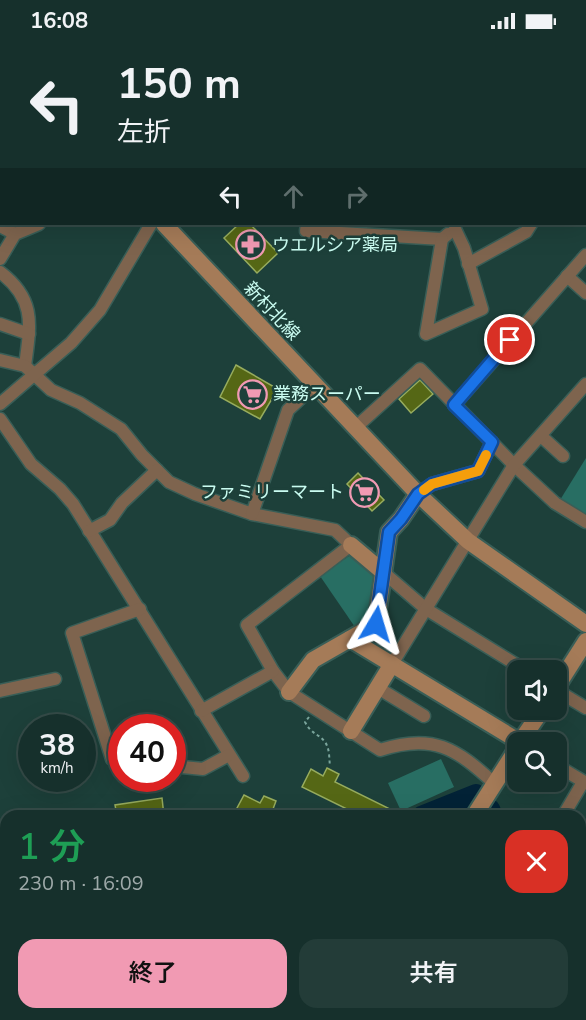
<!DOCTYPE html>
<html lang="ja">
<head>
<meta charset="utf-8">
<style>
	:root { --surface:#16302c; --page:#233c38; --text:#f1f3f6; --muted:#9ea9a9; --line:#354b48; --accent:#f19ab3 }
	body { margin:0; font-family:"Nunito Sans","Noto Sans JP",sans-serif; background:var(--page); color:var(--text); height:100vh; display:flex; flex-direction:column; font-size:22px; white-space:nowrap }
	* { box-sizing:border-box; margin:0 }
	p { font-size:20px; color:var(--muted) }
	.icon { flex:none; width:33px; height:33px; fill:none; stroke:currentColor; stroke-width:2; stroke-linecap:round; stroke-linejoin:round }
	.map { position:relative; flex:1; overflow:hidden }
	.sheet { position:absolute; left:0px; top:768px; width:586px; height:210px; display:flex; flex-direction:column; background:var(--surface); border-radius:18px 18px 0 0; box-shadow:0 6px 24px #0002,0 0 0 2px var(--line) }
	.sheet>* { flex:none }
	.top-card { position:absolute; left:0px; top:0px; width:586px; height:183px; box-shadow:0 6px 24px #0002,0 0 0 2px var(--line); background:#16302c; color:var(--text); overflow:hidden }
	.buttons { position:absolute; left:507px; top:618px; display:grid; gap:12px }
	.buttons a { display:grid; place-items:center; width:60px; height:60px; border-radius:12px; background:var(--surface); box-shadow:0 6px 24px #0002,0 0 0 2px var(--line); font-size:30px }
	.speed { position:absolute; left:18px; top:672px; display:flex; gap:12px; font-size:30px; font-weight:700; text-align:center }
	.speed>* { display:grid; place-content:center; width:78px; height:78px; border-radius:50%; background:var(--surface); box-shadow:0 6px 24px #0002,0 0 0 2px var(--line); line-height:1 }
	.speed small { font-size:15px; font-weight:400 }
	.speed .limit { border:9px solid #d22; background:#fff; color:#111 }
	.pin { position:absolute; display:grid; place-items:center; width:51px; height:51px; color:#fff; margin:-26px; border:3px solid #fff; border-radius:50%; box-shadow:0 2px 6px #0007 }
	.me { position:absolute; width:66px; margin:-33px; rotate:7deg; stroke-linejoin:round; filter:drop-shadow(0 0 4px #0008) }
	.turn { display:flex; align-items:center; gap:21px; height:126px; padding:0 18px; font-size:27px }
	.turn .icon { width:78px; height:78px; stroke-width:2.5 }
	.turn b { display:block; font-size:42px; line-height:51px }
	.lanes { display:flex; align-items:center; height:57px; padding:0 18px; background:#0003; justify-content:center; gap:30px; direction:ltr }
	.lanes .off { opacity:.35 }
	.round { display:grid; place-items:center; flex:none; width:63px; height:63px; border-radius:18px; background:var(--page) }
	.overview { display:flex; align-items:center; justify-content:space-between; height:102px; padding:0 18px }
	h1 { font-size:36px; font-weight:600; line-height:45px; color:#1e9e55 }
	.cta { display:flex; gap:12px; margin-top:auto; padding:12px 18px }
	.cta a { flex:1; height:69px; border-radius:18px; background:var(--accent); color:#111; font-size:24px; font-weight:600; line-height:69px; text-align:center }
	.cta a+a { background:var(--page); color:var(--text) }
	.status { display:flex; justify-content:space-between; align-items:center; height:42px; padding:0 30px; background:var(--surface); direction:ltr }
	.status svg { height:16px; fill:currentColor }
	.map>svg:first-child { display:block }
	.green { fill:#286e63 }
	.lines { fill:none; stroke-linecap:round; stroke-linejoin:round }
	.river { stroke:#022236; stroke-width:20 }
	.building { fill:#556715; stroke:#97ac5e; stroke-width:1.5 }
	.street-casing { stroke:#395e57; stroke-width:15 }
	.secondary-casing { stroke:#395e57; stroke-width:20 }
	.path { stroke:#7aa59c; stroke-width:2; stroke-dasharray:3 3; stroke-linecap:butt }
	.street { stroke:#7e644e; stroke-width:12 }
	.secondary { stroke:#a57b58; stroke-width:16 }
	.route-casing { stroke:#114b97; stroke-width:15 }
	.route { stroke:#1a73e8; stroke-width:10 }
	.slow { stroke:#f59e0b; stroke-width:10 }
	.labels { text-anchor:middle; stroke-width:5; stroke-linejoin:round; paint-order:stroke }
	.poi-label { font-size:18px; fill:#cafcf1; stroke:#1d403a; text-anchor:start }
	.street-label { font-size:18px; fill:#cafcf1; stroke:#1d403a }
</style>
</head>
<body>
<div class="status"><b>16:08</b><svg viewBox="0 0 49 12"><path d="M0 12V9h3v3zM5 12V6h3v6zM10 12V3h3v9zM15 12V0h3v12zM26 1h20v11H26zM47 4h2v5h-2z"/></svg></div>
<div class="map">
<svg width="586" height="978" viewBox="0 0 586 978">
	<rect width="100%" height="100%" fill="#1d403a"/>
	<g class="green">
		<polygon points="586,416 586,474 560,458"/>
		<polygon points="356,513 375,528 372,574 357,588 320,534 349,514"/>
		<polygon points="441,717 454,745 401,769 388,741"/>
	</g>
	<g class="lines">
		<g class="river">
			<polyline points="490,767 493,774"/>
			<polyline points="421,774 476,752"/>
			<polyline points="580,898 586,899"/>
		</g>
	</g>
	<g class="building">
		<polygon points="239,182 250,182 278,211 257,231 224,196"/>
		<polygon points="236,323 283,350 278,358 273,355 260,377 220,355"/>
		<polygon points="420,338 433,352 411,371 399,357"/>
		<polygon points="358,431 384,458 372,469 347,442"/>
		<polygon points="327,726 339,732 335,740 392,768 389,774 361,774 302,745 311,727 323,734"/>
		<polygon points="244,753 260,761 264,754 276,759 273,767 288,774 249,774 236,768"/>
		<polygon points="162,756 164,774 117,774 115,763"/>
	</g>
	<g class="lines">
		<defs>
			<g id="street">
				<polyline points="88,0 88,2"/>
				<polyline points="489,0 497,2"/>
				<polyline points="166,2 166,0"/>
				<polyline points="232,2 233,0"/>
				<polyline points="247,2 248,0"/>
				<polyline points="342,2 342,0"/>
				<polyline points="457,2 457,0"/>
				<polyline points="532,2 533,0"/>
				<polyline points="585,27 586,27"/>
				<polyline points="2,62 2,65"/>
				<polyline points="0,108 2,107"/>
				<polyline points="307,182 306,189 442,197 448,192"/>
				<polyline points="0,184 15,192"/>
				<polyline points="442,197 426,292 482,267 464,206 455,187"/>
				<polyline points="0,217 15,192 39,182"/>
				<polyline points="468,222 526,190 531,182"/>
				<path d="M 0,230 C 37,258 30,284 25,324"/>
				<polyline points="567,234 586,251"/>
				<polyline points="0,282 29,292"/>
				<path d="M 0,318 L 25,324 L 51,348 L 80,361 L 121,387 L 142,413 L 169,440 L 195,452 L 252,472 L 335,488 L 351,503 L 247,583 L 273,629 L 289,650 L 380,708 C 433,691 456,706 495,742"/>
				<polyline points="0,362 71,301 100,268 151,182"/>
				<polyline points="454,363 586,213"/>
				<polyline points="0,377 31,422 60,447 73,462 243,734"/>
				<polyline points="355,386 420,327 514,423 555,461 586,480"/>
				<polyline points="541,394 563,414"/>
				<polyline points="418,452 432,442 478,429 492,400"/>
				<polyline points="252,472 288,368 315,343"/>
				<polyline points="89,489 110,478 122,461 157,428"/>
				<polyline points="383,530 426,567 525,628"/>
				<polyline points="392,622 514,423 586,342"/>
				<polyline points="378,646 424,674"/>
				<polyline points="556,648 586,666"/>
				<polyline points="0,649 55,637"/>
				<polyline points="201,669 273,629"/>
				<polyline points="122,718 112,717 72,591 140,567"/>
				<polyline points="556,723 586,741"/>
				<polyline points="172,724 203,727 229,713"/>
				<polyline points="563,774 583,740"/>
				<polyline points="580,820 586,823"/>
				<polyline points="580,927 586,940"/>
				<polyline points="0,950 6,957"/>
				<polyline points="147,972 148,978"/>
				<polyline points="0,975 18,974 20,978"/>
			</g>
			<g id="secondary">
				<polyline points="11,2 12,0"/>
				<polyline points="0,11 2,11"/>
				<polyline points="164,182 418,452 468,499 586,582"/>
				<polyline points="351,503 383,530"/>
				<polyline points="350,597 520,700"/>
				<polyline points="556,646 586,599"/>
				<polyline points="289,650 313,618 376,582 389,490 401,477 418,452"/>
				<polyline points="351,689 392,622"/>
				<polyline points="520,700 542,668"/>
				<polyline points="474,774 518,705"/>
				<polyline points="17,972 18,974"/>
				<polyline points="195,978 208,972"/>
			</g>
		</defs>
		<use href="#street" class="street-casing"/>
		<use href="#secondary" class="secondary-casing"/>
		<g class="path">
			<polyline points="585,101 586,101"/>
			<path d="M 309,675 L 305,680 C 312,693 318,691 325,700 C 330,707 329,717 330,724"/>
		</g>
		<use href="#street" class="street"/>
		<use href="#secondary" class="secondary"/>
	</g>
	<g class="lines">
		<defs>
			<polyline id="route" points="376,582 389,490 401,477 418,452 432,442 478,429 492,400 454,363 510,298"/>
		</defs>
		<use href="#route" class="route-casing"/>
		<use href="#route" class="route"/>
		<polyline class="slow" points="424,448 432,442 478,429 486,413"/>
	</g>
	<defs>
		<symbol id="pharmacy-ring" viewBox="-11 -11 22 22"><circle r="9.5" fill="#1d403a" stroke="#f19ab3" stroke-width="1.5"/><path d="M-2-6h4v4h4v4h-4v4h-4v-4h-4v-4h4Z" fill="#f19ab3"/></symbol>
		<symbol id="supermarket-ring" viewBox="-11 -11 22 22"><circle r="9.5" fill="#1d403a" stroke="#f19ab3" stroke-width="1.5"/><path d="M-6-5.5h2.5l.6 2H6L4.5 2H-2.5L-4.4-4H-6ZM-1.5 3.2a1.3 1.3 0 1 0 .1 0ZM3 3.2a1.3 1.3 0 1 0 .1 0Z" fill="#f19ab3"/></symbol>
	</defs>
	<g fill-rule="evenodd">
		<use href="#pharmacy-ring" x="234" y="186" width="33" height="33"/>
		<use href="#supermarket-ring" x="236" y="336" width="33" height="33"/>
		<use href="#supermarket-ring" x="348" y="434" width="33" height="33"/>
	</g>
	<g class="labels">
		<g class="poi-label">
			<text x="272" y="209">ウエルシア薬局</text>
			<text x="273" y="358">業務スーパー</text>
			<text x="344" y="456" text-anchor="end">ファミリーマート</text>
		</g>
		<g class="street-label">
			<text transform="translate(272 269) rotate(47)" y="6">新村北線</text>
		</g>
	</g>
</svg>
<div class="buttons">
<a><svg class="icon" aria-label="sound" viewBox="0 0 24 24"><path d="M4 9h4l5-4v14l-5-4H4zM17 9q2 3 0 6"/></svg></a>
<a><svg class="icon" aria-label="search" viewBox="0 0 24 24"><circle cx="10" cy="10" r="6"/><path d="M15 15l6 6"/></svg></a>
</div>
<div class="speed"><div>38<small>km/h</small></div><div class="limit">40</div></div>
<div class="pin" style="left:510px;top:298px;background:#d93025"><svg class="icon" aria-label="arrive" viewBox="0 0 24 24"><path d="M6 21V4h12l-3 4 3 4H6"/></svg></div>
<svg class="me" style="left:376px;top:582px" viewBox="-20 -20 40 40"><path d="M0-17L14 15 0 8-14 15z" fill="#1a73e8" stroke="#fff" stroke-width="4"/></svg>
<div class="top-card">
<div class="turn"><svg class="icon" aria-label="left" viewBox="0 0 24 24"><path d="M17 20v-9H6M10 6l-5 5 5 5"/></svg><div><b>150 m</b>左折</div></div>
<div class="lanes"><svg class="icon" aria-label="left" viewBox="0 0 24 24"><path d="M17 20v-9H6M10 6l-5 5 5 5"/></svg><svg class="icon off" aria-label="ahead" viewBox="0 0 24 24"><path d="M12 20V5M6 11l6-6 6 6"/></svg><svg class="icon off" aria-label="right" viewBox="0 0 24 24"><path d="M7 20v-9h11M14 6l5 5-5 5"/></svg></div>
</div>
<section class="sheet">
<div class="overview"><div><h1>1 分</h1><p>230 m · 16:09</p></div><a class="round" style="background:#d93025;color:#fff"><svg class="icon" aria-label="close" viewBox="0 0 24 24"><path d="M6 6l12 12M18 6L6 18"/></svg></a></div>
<div class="cta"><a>終了</a><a>共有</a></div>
</section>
</div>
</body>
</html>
